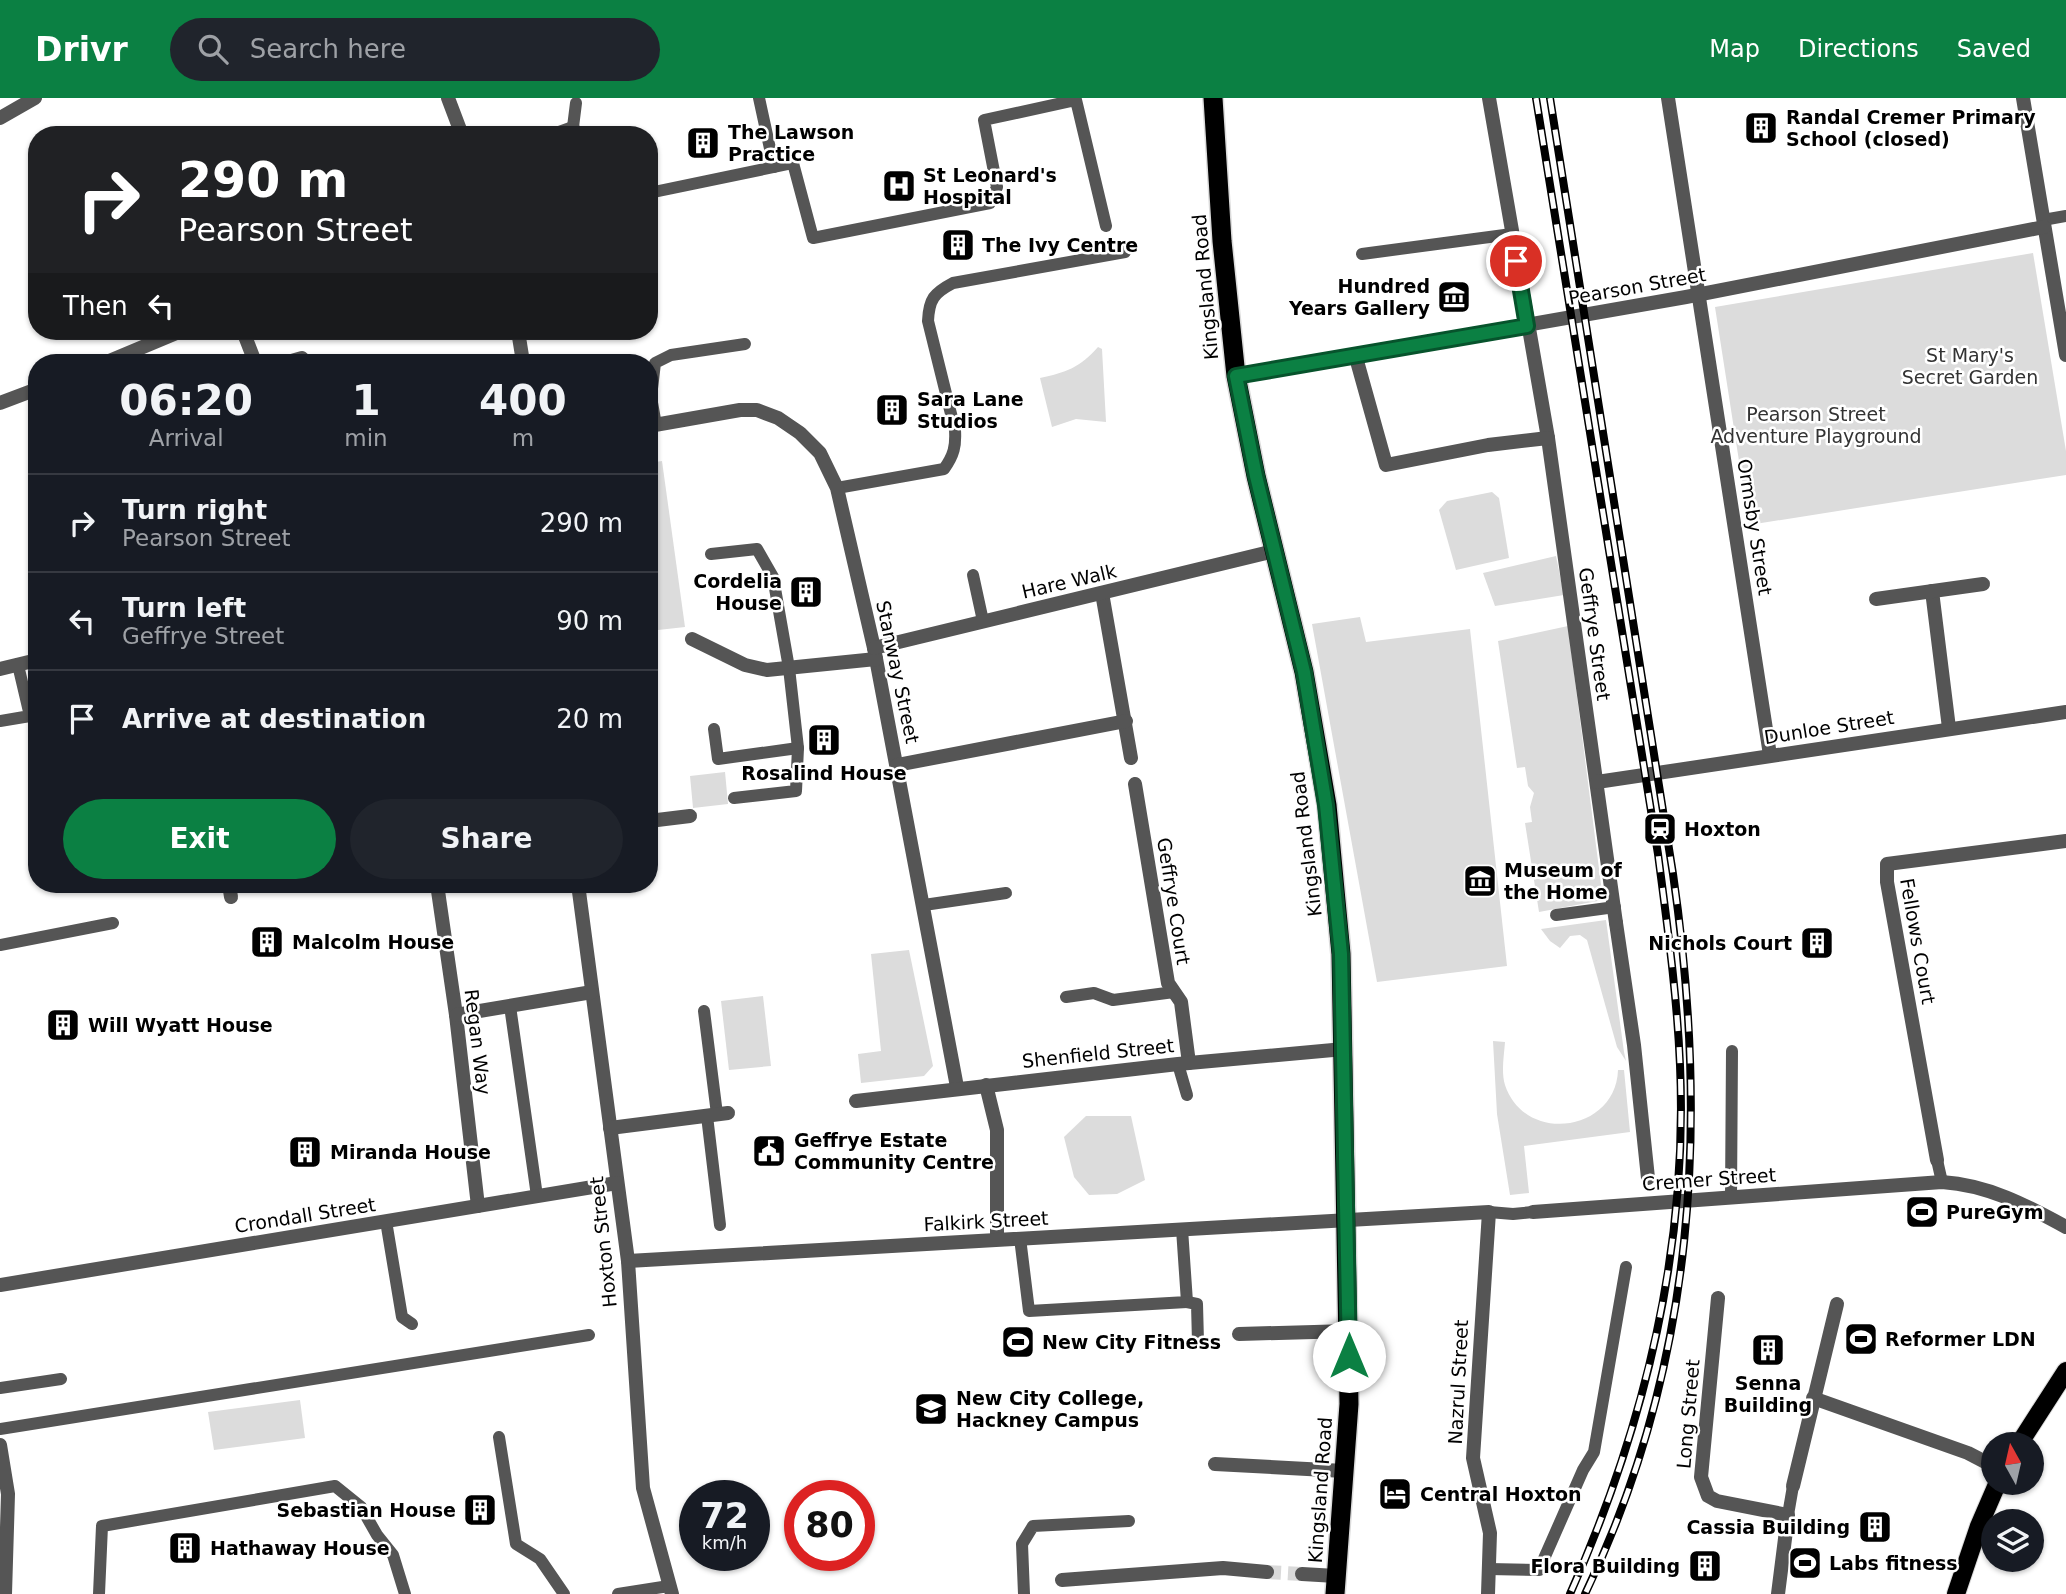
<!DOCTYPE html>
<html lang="en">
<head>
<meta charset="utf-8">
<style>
	:root { --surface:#171b24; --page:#20242c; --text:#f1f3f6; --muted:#9ea1a6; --line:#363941; --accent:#0b8043 }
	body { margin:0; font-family:"DejaVu Sans",sans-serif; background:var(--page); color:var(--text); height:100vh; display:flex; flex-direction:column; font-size:26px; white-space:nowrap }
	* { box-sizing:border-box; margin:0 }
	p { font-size:23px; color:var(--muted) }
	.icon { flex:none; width:38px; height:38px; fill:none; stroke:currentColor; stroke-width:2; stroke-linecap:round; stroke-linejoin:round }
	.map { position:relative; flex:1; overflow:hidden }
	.panel { position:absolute; left:28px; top:256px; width:630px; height:539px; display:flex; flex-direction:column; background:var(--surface); border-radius:28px; box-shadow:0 2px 5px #0004 }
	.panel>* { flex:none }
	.guide { position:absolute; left:28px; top:28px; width:630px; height:214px; border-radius:28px; box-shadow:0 2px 5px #0004; background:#202124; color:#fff; overflow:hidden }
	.needle { width:46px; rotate:352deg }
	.buttons { position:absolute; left:1981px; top:1334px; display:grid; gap:14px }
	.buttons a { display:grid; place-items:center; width:63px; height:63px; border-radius:50%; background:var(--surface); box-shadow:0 2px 5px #0004; font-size:35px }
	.speed { position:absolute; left:679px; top:1382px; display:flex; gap:14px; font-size:35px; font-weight:700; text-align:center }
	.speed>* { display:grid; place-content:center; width:91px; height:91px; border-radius:50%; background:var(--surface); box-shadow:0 2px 5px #0004; line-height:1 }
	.speed small { font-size:18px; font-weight:400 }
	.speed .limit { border:10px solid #d22; background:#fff; color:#111 }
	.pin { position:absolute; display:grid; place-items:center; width:60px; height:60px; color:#fff; margin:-30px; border:4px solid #fff; border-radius:50%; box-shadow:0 2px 7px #0007 }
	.me { position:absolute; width:77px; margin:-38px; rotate:0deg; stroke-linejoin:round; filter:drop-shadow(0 0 5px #0008) }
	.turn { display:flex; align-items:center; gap:24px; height:147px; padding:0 35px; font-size:32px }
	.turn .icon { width:91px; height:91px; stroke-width:2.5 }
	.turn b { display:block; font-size:49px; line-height:60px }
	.then { display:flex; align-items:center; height:66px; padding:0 35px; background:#0003; gap:14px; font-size:26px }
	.eta { display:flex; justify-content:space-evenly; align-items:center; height:119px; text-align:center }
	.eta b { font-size:42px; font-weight:700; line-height:49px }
	.cta { display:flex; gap:14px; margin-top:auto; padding:14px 35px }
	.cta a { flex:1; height:80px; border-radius:42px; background:var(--accent); color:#fff; font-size:28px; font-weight:700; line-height:80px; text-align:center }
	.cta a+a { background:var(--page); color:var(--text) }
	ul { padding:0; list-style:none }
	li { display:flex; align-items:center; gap:21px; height:98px; padding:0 35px; border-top:2px solid var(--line) }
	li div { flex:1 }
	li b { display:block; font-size:26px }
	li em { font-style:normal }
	header { display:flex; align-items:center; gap:42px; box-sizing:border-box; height:98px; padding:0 35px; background:var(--accent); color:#fff }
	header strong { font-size:33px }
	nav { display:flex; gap:38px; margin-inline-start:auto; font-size:24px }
	.search { width:490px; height:63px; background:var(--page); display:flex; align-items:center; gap:18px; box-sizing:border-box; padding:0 24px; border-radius:38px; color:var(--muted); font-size:26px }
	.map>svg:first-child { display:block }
	.green { fill:#dcdcdc }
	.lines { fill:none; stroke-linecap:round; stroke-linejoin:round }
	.minor-tunnel { stroke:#d9d9d9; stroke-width:14; stroke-dasharray:14 7; stroke-linecap:butt }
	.primary-casing { stroke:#dbdbdb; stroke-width:20 }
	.trunk-casing { stroke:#dbdbdb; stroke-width:22 }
	.service { stroke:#555; stroke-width:12 }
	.pedestrian { stroke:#555; stroke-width:14 }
	.minor { stroke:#555; stroke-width:14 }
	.primary { stroke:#000; stroke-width:18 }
	.trunk { stroke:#000; stroke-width:19 }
	.rail-casing { stroke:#000; stroke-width:8 }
	.rail { stroke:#fff; stroke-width:5; stroke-dasharray:16; stroke-linecap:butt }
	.route-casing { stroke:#07532c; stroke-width:18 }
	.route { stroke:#0b8043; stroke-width:12 }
	.labels { text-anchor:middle; stroke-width:5; stroke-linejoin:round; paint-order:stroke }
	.poi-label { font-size:19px; font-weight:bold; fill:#000; stroke:#fff; text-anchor:start }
	.street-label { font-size:19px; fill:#000; stroke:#fff }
	.park-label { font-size:19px; fill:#333; stroke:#fff }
</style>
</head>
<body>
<header>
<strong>Drivr</strong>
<div class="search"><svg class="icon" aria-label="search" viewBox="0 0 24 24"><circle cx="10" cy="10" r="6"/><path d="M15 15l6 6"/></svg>Search here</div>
<nav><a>Map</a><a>Directions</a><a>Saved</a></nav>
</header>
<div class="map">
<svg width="2066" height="1496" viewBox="0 0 2066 1496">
	<rect width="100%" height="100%" fill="#fff"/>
	<g class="green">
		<polygon points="2033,155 2066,353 2066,377 1749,427 1715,209"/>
		<path d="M 1098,249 L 1102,251 L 1106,324 L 1076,321 L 1052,329 L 1040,280 C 1065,275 1081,269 1098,249 Z"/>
		<polygon points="662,363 685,529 649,533 649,365"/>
		<polygon points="1492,394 1499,400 1509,460 1456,472 1439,412 1447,403"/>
		<polygon points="1556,458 1564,497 1495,508 1483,475"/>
		<polygon points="1360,519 1366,544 1470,531 1507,868 1377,884 1312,526"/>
		<polygon points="1568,528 1603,802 1539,814 1525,725 1532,724 1530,709 1534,695 1528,688 1525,669 1517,670 1498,543"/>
		<polygon points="725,674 728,706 693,710 690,678"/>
		<polygon points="1606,822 1624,954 1626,963 1617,949 1587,842 1580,837 1570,838 1560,850 1550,843 1541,831"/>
		<polygon points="909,852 933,968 924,978 861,985 858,956 881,953 871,856"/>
		<polygon points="763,898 771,968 729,972 721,903"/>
		<path d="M 1493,943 L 1505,944 C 1504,958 1501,974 1505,987 C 1525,1047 1616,1034 1618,972 L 1624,972 L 1630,1034 L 1524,1048 L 1529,1095 L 1510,1097 L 1497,1016 Z"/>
		<polygon points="1086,1018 1131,1018 1145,1082 1117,1096 1089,1097 1074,1079 1064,1039"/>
		<polygon points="300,1302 305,1340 214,1352 208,1314"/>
	</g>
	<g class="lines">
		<polyline class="minor-tunnel" points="1267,1474 1302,1476"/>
		<defs>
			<g id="primary">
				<polyline points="2019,1346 2066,1273"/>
				<polyline points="1956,1496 1979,1428 1998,1384"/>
			</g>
			<polyline id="trunk" points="1213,0 1222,143 1236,278 1256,378 1304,574 1327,707 1341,856 1349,1306 1335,1496"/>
		</defs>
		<use href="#primary" class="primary-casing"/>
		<use href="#trunk" class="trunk-casing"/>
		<g class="service">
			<polyline points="573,29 576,5"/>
			<polyline points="551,37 573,29 579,37"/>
			<polyline points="774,69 793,65 813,140 990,105 997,89 984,22 1076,2 1106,128"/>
			<polyline points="649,95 774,69 759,0"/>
			<polyline points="2043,122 2066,118"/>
			<polyline points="1362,156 1512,136"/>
			<polyline points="656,327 651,299 655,265 671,257 745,246"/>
			<path d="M 837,390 L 944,371 C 954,357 956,348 955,332 L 928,223 C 929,201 934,195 953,185 L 1125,154"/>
			<polyline points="711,456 757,451 773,479 789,570 798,650 796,693 734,700"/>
			<polyline points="973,477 983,523"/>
			<polyline points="0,623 30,618 18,567"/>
			<polyline points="714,631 718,661 798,650"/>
			<polyline points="924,807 1006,795"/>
			<polyline points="1556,817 1615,809"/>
			<polyline points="0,847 113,825"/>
			<polyline points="1066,899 1094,895 1113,902 1174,894"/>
			<polyline points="510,908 537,1098"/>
			<polyline points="704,913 717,1016"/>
			<polyline points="1178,966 1187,997"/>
			<polyline points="707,1018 720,1127"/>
			<polyline points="1937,1062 1942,1084"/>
			<polyline points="1731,1099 1732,953"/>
			<polyline points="1489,1114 1513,1116 1533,1114"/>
			<polyline points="386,1123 402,1219 412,1226"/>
			<polyline points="1020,1140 1029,1213 1187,1204 1182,1131"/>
			<polyline points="1187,1204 1197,1206 1198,1244"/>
			<polyline points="0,1290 61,1281"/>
			<polyline points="0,1331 589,1237"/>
			<polyline points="499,1339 516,1446 540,1461 564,1496"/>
			<polyline points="1788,1417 1793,1388"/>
			<polyline points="1489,1471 1539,1472 1583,1372 1594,1354 1626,1169"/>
			<polyline points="99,1496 102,1428 335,1388 361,1409 377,1437 393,1457 405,1496"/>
			<polyline points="618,1496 669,1488"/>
			<polyline points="1024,1496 1022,1446 1033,1428 1129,1423"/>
		</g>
		<g class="pedestrian">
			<polyline points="1616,825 1634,947 1648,1080"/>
			<polyline points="1813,1300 1968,1355 1993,1368"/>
			<polyline points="1793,1388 1837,1206"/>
		</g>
		<g class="minor">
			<polyline points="448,0 462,37"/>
			<polyline points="1489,0 1548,340 1616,825"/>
			<polyline points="1668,0 1770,657"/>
			<polyline points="2023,0 2066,257"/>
			<polyline points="0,20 35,0"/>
			<polyline points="243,233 255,264"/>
			<polyline points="518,233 523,264"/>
			<polyline points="1355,256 1386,367 1488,347 1548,340"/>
			<polyline points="107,264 181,233"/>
			<polyline points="288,264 302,260"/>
			<polyline points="1236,278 1686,199 2044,129"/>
			<polyline points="0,305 37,291"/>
			<polyline points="649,328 740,312 757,312 778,320 800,335 820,355 837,390 874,550 957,989"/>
			<polyline points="1932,493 1949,630"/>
			<polyline points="1102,495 1131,660"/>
			<polyline points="1876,501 1983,486"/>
			<polyline points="692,541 745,567 767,572 876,561"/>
			<polyline points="874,550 1274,453"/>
			<polyline points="0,571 37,562"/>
			<polyline points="897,667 1126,623"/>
			<polyline points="1597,684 2066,614"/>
			<polyline points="1135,686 1168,885 1181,904 1189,965"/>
			<polyline points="649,723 690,718"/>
			<polyline points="229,786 231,799"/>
			<polyline points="437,786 456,917 478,1108"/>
			<polyline points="578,786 628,1163 643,1390 672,1496"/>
			<polyline points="456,917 592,894"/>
			<polyline points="986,987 997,1032 997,1140"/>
			<polyline points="856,1003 1178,966 1344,951"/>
			<polyline points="610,1030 728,1015"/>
			<polyline points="1937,1062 1887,784 1887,766 2066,743"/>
			<path d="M 1533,1114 L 1942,1084 C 1988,1087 2026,1107 2066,1129"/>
			<polyline points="628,1163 1489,1114 1473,1360 1490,1435 1488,1496"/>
			<polyline points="0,1187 617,1085"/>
			<polyline points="1718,1200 1701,1379 1708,1398 1717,1403 1788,1417 1778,1496"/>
			<polyline points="1239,1236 1349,1233"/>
			<polyline points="0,1347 8,1396 5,1496"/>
			<polyline points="1215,1366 1344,1373"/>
			<polyline points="1302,1476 1336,1478"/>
			<polyline points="1062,1482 1223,1470 1267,1474"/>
		</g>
		<use href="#primary" class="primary"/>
		<use href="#trunk" class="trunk"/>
		<defs>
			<g id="rail">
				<path d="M 1536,0 L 1658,756 C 1667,826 1677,896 1680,967 C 1688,1150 1644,1330 1570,1496"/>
				<path d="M 1550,0 L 1673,776 C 1709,1024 1696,1266 1585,1496"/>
			</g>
		</defs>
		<use href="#rail" class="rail-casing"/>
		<use href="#rail" class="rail"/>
	</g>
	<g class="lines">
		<defs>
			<polyline id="route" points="1349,1258 1341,856 1326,707 1304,574 1256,378 1236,278 1527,228 1516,163"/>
		</defs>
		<use href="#route" class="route-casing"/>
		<use href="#route" class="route"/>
	</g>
	<defs>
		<symbol id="building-square" viewBox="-11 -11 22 22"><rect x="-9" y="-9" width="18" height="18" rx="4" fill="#000" stroke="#fff"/><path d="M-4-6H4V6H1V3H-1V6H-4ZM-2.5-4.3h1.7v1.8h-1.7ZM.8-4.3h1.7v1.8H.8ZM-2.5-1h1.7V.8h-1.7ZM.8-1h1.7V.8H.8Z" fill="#fff"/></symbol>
		<symbol id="hospital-square" viewBox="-11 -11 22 22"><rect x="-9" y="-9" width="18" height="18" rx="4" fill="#000" stroke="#fff"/><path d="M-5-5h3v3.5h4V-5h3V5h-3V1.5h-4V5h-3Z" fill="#fff"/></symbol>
		<symbol id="museum-square" viewBox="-11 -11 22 22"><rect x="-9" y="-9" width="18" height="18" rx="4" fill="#000" stroke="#fff"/><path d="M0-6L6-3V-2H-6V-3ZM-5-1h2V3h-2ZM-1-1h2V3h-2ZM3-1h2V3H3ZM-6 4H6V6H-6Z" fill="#fff"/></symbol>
		<symbol id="station-square" viewBox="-11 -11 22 22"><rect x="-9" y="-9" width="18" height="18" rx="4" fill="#000" stroke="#fff"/><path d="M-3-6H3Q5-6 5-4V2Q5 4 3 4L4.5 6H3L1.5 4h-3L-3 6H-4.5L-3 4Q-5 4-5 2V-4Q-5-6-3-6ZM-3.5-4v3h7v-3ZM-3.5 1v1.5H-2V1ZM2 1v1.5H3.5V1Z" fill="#fff"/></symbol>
		<symbol id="civic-square" viewBox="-11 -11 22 22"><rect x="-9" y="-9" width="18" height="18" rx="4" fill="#000" stroke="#fff"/><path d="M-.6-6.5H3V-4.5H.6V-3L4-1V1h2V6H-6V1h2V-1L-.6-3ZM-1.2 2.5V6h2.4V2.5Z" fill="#fff"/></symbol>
		<symbol id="stadium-square" viewBox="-11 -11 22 22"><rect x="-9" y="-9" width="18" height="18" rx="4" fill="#000" stroke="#fff"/><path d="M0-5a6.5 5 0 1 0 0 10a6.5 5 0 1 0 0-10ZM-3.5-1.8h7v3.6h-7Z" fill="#fff"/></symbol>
		<symbol id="university-square" viewBox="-11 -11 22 22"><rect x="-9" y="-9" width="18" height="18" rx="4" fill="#000" stroke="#fff"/><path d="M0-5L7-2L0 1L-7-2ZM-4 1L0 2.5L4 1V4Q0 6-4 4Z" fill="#fff"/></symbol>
		<symbol id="hotel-square" viewBox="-11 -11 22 22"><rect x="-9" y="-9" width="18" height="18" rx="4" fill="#000" stroke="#fff"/><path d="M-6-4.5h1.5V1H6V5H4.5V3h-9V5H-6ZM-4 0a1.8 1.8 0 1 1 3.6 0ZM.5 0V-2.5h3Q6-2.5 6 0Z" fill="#fff"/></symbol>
	</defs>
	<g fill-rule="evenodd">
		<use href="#building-square" x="1742" y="11" width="38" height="38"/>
		<use href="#building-square" x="684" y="26" width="38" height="38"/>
		<use href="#hospital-square" x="880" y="69" width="38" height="38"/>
		<use href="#building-square" x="939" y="128" width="38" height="38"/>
		<use href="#museum-square" x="1435" y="180" width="38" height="38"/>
		<use href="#building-square" x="873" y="293" width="38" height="38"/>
		<use href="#building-square" x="787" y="475" width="38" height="38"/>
		<use href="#building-square" x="805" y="623" width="38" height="38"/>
		<use href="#station-square" x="1641" y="712" width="38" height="38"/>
		<use href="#museum-square" x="1461" y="764" width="38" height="38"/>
		<use href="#building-square" x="248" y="825" width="38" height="38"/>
		<use href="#building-square" x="1798" y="826" width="38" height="38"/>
		<use href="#building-square" x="44" y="908" width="38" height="38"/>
		<use href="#civic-square" x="750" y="1034" width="38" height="38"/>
		<use href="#building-square" x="286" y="1035" width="38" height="38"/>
		<use href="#stadium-square" x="1903" y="1095" width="38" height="38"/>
		<use href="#stadium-square" x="1842" y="1222" width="38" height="38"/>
		<use href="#stadium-square" x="999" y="1225" width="38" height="38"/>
		<use href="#building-square" x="1749" y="1233" width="38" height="38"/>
		<use href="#university-square" x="912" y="1292" width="38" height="38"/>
		<use href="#hotel-square" x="1376" y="1377" width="38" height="38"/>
		<use href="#building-square" x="461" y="1393" width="38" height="38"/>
		<use href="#building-square" x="1856" y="1410" width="38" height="38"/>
		<use href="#building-square" x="166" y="1431" width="38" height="38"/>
		<use href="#stadium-square" x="1786" y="1446" width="38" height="38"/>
		<use href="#building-square" x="1686" y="1449" width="38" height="38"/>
	</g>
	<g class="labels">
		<g class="poi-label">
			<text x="1786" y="26">Randal Cremer Primary<tspan x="1786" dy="22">School (closed)</tspan></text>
			<text x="728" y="41">The Lawson<tspan x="728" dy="22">Practice</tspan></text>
			<text x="923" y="84">St Leonard's<tspan x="923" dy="22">Hospital</tspan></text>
			<text x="982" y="154">The Ivy Centre</text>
			<text x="1430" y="195" text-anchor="end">Hundred<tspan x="1430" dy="22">Years Gallery</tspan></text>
			<text x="917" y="308">Sara Lane<tspan x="917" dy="22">Studios</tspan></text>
			<text x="782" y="490" text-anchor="end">Cordelia<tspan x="782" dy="22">House</tspan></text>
			<text x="824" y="682" text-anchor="middle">Rosalind House</text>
			<text x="1684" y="738">Hoxton</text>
			<text x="1504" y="779">Museum of<tspan x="1504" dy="22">the Home</tspan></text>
			<text x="292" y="851">Malcolm House</text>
			<text x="1792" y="852" text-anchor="end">Nichols Court</text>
			<text x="88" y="934">Will Wyatt House</text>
			<text x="794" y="1049">Geffrye Estate<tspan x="794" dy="22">Community Centre</tspan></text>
			<text x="330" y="1061">Miranda House</text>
			<text x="1946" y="1121">PureGym</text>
			<text x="1885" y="1248">Reformer LDN</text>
			<text x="1042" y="1251">New City Fitness</text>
			<text x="1768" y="1292" text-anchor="middle">Senna<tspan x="1768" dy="22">Building</tspan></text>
			<text x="956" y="1307">New City College,<tspan x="956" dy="22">Hackney Campus</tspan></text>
			<text x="1420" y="1403">Central Hoxton</text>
			<text x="456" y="1419" text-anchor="end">Sebastian House</text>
			<text x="1850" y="1436" text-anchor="end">Cassia Building</text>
			<text x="210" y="1457">Hathaway House</text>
			<text x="1829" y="1472">Labs fitness</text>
			<text x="1680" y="1475" text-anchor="end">Flora Building</text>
		</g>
		<g class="street-label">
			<text transform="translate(1637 188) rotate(-10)" y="7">Pearson Street</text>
			<text transform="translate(1205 189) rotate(-95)" y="7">Kingsland Road</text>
			<text transform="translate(1755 429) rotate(81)" y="7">Ormsby Street</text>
			<text transform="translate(1069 483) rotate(-13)" y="7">Hare Walk</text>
			<text transform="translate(1595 536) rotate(82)" y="7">Geffrye Street</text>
			<text transform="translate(898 574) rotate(78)" y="7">Stanway Street</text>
			<text transform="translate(1829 629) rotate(-9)" y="7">Dunloe Street</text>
			<text transform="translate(1306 746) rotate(-97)" y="7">Kingsland Road</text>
			<text transform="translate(1174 803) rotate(81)" y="7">Geffrye Court</text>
			<text transform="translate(1918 843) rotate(80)" y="7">Fellows Court</text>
			<text transform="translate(478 944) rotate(83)" y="7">Regan Way</text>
			<text transform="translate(1098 955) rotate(-6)" y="7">Shenfield Street</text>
			<text transform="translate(1709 1081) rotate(-4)" y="7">Cremer Street</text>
			<text transform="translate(305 1117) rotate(-9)" y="7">Crondall Street</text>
			<text transform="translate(986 1123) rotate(-3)" y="7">Falkirk Street</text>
			<text transform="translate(603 1144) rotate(-96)" y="7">Hoxton Street</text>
			<text transform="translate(1458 1284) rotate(-87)" y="7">Nazrul Street</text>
			<text transform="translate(1688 1316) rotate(-85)" y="7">Long Street</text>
			<text transform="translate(1320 1392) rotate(-86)" y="7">Kingsland Road</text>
		</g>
		<g class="park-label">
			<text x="1970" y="264">St Mary's<tspan x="1970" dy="22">Secret Garden</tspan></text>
			<text x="1816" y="323">Pearson Street<tspan x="1816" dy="22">Adventure Playground</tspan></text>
		</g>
	</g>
</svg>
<div class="buttons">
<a><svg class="needle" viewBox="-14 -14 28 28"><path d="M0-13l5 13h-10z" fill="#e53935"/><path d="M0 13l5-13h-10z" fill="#9ea1a6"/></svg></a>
<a><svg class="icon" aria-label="layers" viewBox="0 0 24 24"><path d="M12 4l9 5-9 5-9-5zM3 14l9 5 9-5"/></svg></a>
</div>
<div class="speed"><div>72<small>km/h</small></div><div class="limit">80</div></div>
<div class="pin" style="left:1516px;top:163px;background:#d93025"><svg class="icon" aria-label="arrive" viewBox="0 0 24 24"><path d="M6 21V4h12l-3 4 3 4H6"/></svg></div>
<svg class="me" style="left:1349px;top:1258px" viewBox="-20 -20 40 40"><circle r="19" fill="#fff"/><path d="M0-13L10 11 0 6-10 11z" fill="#0b8043"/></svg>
<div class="guide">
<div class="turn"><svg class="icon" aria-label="right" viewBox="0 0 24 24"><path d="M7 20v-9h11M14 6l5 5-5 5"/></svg><div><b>290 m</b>Pearson Street</div></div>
<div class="then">Then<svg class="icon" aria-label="left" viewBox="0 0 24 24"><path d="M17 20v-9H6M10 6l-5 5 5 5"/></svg></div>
</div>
<section class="panel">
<div class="eta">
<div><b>06:20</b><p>Arrival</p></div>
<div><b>1</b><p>min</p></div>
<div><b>400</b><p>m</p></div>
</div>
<ul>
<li><svg class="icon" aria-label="right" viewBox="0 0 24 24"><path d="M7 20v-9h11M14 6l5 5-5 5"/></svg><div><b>Turn right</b><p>Pearson Street</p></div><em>290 m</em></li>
<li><svg class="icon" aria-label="left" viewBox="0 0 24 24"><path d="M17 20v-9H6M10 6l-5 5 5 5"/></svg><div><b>Turn left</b><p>Geffrye Street</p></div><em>90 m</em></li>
<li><svg class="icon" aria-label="arrive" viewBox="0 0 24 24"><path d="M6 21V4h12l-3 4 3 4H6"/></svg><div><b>Arrive at destination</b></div><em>20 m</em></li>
</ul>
<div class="cta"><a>Exit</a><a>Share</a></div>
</section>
</div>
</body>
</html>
